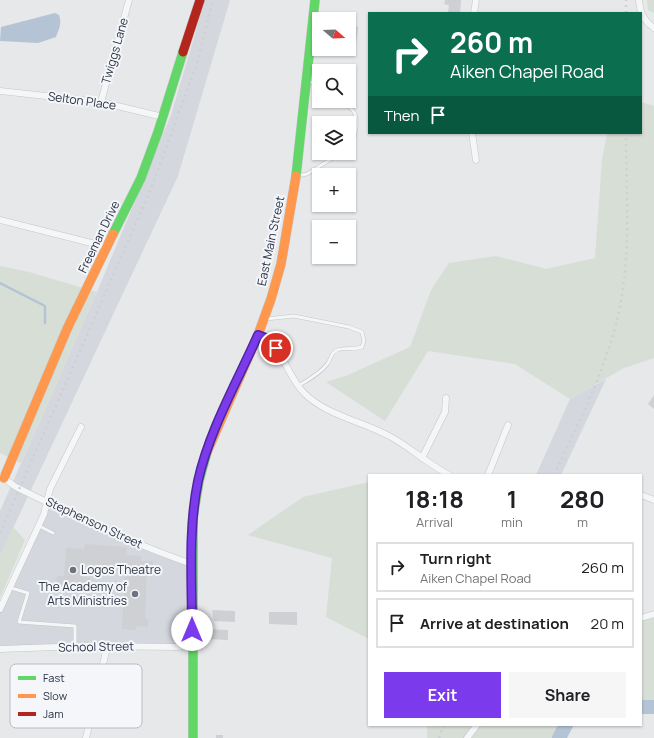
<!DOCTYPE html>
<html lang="en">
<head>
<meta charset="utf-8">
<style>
	:root { --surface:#fff; --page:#f6f6f6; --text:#202124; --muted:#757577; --line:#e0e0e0; --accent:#7c3aed }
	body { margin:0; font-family:Manrope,sans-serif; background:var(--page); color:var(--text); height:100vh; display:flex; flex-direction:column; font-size:15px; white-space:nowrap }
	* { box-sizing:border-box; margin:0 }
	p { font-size:13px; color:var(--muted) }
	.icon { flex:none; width:22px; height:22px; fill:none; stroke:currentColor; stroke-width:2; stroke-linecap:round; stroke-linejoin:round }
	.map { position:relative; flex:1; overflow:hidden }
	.side { position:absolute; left:368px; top:474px; width:274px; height:252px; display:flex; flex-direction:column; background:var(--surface); border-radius:0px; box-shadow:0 1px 3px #0004 }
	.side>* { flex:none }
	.banner { position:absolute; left:368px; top:12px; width:274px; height:122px; border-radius:0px; box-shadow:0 1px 3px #0004; background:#0b6e4f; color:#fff; overflow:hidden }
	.needle { width:26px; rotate:109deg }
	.buttons { position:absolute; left:312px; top:12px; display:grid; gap:8px }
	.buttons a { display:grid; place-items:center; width:44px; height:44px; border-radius:0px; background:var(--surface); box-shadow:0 1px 3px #0004; font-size:20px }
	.pin { position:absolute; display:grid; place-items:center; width:34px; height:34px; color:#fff; margin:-17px; border:2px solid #fff; border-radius:50%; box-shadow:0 1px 4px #0007 }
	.me { position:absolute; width:44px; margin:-22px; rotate:0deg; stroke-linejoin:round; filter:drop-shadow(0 0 3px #0008) }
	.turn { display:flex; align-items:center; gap:14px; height:84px; padding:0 16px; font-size:18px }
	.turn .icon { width:52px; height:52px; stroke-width:2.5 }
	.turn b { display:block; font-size:28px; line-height:34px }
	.then { display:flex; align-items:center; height:38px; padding:0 16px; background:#0003; gap:8px; font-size:15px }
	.eta { display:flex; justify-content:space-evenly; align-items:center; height:68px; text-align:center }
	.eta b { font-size:24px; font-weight:700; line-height:28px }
	.cta { display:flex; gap:8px; margin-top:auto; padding:8px 16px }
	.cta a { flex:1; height:46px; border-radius:0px; background:var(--accent); color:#fff; font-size:16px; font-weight:700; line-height:46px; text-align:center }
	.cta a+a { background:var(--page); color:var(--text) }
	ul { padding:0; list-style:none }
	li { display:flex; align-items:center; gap:12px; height:50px; margin:0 8px 6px; padding:0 8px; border:2px solid var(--line); border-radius:0px }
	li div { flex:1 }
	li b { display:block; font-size:15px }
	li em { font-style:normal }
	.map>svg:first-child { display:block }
	.built { fill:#d4d7dd }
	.green { fill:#d6ded6 }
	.water { fill:#b4c4d5 }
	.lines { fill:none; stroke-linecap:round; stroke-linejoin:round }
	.stream { stroke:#b4c4d5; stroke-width:2.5 }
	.river { stroke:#b4c4d5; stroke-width:14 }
	.building { fill:#ced0d3 }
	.lane-casing { stroke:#c4c6c8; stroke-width:4 }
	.street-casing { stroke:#c4c6c8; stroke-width:7 }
	.fast-casing { stroke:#c4c6c8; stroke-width:10 }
	.slow-casing { stroke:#c4c6c8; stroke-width:10 }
	.jam-casing { stroke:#c4c6c8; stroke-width:10 }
	.lane { stroke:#f5f6f7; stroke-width:3 }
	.street { stroke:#f5f6f7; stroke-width:6 }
	.fast { stroke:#63d668; stroke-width:9 }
	.slow { stroke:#ff974d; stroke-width:9 }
	.jam { stroke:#b3261e; stroke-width:9 }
	.rail { stroke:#cecfd2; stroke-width:2.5; stroke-dasharray:2 4; stroke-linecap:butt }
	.route-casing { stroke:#51269a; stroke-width:10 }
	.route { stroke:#7c3aed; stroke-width:7 }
	.poi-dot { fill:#6c737f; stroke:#f4f6f9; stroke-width:1.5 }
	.labels { text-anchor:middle; stroke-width:4; stroke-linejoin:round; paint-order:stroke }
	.street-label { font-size:12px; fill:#2b3445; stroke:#f4f6f9 }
	.poi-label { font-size:12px; fill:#2b3445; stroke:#f4f6f9; text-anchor:start }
	.key { fill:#f4f6f9; stroke:#b8bcc3; stroke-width:1 }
	.key-label { font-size:11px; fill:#2b3445 }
</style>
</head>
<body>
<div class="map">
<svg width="654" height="738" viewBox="0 0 654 738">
	<rect width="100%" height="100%" fill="#e6e8ea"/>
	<g class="built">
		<polygon points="203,0 230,0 178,176 0,556 0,511 97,292 171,115 198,24"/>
		<polygon points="606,379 561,475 536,475 570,399"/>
		<polygon points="47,502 192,564 192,646 0,649 0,610"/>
	</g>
	<g class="green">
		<polygon points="647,0 654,0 654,13 648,10"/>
		<polygon points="641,102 654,106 654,358 624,368 570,399 515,364 428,351 385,421 326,382 348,375 410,347 431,290 449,263 496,256 546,269 595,258 602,160 607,133 641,133"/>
		<polygon points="0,266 29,272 97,292 21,463 0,453"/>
		<polygon points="369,482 369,639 326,617 332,558 248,535 303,497"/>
		<polygon points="13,527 25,540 0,598 0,556"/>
		<polygon points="651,617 654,617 654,710 641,712 641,621"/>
		<polygon points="427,725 577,725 566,727 563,738 427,738"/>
	</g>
	<path class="water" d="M 55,13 L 59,15 C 62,23 59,29 56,37 L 38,43 L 0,41 L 1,27 Z"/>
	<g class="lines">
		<polyline class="stream" points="0,283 45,306 45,323"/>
		<g class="river">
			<polyline points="641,707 654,707"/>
			<polyline points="559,738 566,725"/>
		</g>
	</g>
	<g class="building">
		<polygon points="445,0 461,0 460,13 448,13 449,5 444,4"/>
		<polygon points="349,26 358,27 356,45 349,45"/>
		<polygon points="654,395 654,409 648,404"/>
		<polygon points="85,544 127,547 126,555 141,556 141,561 153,561 152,569 147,569 145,619 148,619 148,627 136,626 136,630 122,629 125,567 83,564 82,577 90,578 89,588 56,586 57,576 64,576 66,548 84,549"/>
		<polygon points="212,610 235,611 235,622 214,621"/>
		<polygon points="269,612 297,612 297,625 269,624"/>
		<polygon points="207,629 228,630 228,640 207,639"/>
		<rect x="216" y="735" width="7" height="3"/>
	</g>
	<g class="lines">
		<defs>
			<g id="lane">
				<polyline points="307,81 314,83 319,86"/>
				<path d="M 339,101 C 344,104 351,107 354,112 C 359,120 355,142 349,148"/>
				<polyline points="297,176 307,174 341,153"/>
				<path d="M 266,319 L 294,316 L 349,327 L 362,332 L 364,341 L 362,347 C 354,350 345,347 337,350 C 332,352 331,358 328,363 C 321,373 308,380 298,386"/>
				<polyline points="39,526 53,533"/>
				<polyline points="11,588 28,593 19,622 75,626 75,646"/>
			</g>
			<g id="street">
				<path d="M 639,0 C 640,13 643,20 654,28"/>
				<polyline points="474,13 476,0"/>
				<polyline points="0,91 101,102 163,117"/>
				<polyline points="101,102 129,0"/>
				<polyline points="472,133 476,160"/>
				<polyline points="0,220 107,247"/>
				<path d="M 258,335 C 283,345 286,375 304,393 C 327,416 363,421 391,437 C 411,448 428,464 449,475"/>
				<polyline points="422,458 445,412 446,398"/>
				<polyline points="488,475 508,425"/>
				<path d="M 1,477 C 6,479 11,484 16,487 C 72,515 133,544 192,564"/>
				<polyline points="641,495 654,500"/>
				<polyline points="0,609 44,514 50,489 81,427"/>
				<polyline points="641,618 654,614"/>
				<polyline points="0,649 86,646 177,647 192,646"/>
				<polyline points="86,738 107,647"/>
				<polyline points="467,738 477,725"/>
			</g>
			<g id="fast">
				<polyline points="296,176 315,0"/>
				<polyline points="113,234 141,178 158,132 183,52"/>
				<polyline points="193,738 193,517 199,481 207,452"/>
			</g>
			<g id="slow">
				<polyline points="207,452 258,335 271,299 281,264 296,176"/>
				<polyline points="4,478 67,329 113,234"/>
			</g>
			<polyline id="jam" points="183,52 200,0"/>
		</defs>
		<use href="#lane" class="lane-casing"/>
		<use href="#street" class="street-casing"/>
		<use href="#fast" class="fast-casing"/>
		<use href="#slow" class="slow-casing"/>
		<use href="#jam" class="jam-casing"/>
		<use href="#lane" class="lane"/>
		<use href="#street" class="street"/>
		<use href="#fast" class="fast"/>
		<use href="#slow" class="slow"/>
		<use href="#jam" class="jam"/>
		<g class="rail">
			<polyline points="626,13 626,0"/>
			<path d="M 554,475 C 577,425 604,374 617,320 C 632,259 626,195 626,133"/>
			<polyline points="0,533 151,189 197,63 213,0"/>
			<polyline points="439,738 444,725"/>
		</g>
	</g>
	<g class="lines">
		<defs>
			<path id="route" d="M 192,630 C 192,581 188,530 198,481 C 209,431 237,382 258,335 L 268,339 L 276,348"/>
		</defs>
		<use href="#route" class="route-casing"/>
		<use href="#route" class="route"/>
	</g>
	<g class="poi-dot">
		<circle cx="73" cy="570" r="4"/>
		<circle cx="135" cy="594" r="4"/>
	</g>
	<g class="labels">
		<g class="street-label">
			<text transform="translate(115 51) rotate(-74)" y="4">Twiggs Lane</text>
			<text transform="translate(82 101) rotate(8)" y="4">Selton Place</text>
			<text transform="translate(99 237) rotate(-64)" y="4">Freeman Drive</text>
			<text transform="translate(271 241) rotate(-78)" y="4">East Main Street</text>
			<text transform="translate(94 523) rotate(25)" y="4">Stephenson Street</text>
			<text transform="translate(96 647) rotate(-1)" y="4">School Street</text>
		</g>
		<g class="poi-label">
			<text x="81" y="574">Logos Theatre</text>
			<text x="127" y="591" text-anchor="end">The Academy of<tspan x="127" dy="14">Arts Ministries</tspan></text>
		</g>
	</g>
	<rect x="10" y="664" width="132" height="64" rx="6" class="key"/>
	<rect x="18" y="676" width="18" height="4" fill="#63d668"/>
	<rect x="18" y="694" width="18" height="4" fill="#ff974d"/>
	<rect x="18" y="712" width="18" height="4" fill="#b3261e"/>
	<g class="key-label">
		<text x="43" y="682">Fast</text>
		<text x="43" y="700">Slow</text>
		<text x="43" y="718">Jam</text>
	</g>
</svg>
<div class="buttons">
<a><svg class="needle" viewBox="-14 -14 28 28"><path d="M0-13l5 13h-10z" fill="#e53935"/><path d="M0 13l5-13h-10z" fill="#757577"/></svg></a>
<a><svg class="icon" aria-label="search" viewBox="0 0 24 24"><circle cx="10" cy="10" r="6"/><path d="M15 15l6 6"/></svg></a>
<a><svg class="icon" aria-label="layers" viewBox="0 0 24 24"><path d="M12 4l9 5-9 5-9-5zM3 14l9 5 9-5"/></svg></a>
<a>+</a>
<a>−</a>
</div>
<div class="pin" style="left:276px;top:348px;background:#d93025"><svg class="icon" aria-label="arrive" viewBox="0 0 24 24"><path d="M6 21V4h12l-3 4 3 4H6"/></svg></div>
<svg class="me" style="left:192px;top:630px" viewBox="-20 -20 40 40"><circle r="19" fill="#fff"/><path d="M0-13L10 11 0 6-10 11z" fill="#7c3aed"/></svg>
<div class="banner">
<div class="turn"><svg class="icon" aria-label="right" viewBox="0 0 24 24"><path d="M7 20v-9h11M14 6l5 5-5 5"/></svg><div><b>260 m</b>Aiken Chapel Road</div></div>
<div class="then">Then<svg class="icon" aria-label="arrive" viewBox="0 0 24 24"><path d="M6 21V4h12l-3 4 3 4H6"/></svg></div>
</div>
<section class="side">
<div class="eta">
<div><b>18:18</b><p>Arrival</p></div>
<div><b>1</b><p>min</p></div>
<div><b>280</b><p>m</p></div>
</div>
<ul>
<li><svg class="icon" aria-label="right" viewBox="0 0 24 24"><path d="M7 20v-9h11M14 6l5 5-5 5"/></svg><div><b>Turn right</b><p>Aiken Chapel Road</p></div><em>260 m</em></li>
<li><svg class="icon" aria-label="arrive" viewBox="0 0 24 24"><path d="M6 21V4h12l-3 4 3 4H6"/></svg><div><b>Arrive at destination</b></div><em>20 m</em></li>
</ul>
<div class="cta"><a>Exit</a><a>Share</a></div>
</section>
</div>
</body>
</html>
